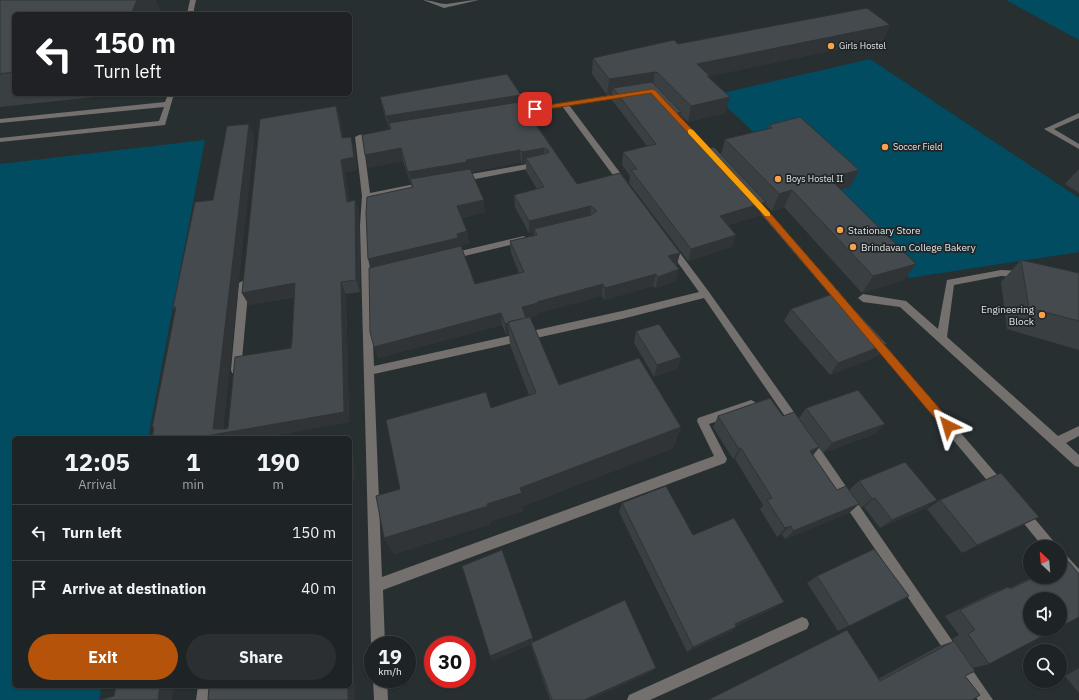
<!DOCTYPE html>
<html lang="en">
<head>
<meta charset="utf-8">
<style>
	:root { --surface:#1e2325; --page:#2b2f32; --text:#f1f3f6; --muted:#a1a4a7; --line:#3c4042; --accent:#b45309 }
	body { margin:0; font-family:"IBM Plex Sans",sans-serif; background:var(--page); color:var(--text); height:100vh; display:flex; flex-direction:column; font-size:15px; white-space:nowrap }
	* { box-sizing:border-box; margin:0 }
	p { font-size:13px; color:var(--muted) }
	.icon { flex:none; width:22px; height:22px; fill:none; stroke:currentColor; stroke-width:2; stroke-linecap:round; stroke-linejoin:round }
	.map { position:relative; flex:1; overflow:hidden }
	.sheet { position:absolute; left:12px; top:436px; width:340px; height:252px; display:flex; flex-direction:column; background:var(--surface); border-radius:6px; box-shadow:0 1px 3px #0004,0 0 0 1px var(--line) }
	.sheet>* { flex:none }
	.banner { position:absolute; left:12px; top:12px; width:340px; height:84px; border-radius:6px; box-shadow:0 1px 3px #0004,0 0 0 1px var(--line); background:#202124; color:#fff; overflow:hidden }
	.needle { width:26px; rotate:334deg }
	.buttons { position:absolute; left:1023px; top:540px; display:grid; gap:8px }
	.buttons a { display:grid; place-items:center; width:44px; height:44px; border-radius:50%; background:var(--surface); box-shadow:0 1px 3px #0004,0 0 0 1px var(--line); font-size:20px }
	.speed { position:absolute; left:364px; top:636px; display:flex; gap:8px; font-size:20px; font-weight:700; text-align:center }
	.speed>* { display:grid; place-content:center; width:52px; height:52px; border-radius:50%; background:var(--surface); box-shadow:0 1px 3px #0004,0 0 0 1px var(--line); line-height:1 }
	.speed small { font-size:10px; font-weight:400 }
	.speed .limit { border:6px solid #d22; background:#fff; color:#111 }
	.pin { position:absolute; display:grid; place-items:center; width:34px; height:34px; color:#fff; margin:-17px; border-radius:8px; box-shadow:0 2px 6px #0006 }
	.me { position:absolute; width:44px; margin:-22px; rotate:320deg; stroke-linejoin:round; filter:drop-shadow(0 0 3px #0008) }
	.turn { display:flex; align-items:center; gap:14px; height:84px; padding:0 16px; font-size:18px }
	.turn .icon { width:52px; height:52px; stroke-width:2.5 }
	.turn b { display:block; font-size:28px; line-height:34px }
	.eta { display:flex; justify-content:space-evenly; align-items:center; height:68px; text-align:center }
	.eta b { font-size:24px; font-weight:700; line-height:28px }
	.button { display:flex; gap:8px; margin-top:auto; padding:8px 16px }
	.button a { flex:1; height:46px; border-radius:24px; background:var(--accent); color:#fff; font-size:16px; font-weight:700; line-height:46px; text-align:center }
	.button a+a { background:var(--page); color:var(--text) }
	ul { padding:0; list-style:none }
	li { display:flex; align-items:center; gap:12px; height:56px; padding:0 16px; border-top:1px solid var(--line) }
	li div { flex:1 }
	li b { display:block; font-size:15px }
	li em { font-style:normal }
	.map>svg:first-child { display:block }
	.green { fill:#014c61 }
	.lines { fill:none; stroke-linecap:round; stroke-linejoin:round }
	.minor { fill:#73706e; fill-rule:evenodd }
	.wall { fill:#3a4042; fill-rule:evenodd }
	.shaded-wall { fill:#303436 }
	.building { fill:#444a4d; stroke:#303436 }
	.route { fill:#b45309; stroke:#753606 }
	.slow { fill:#f59e0b }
	.poi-dot { fill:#f8a14a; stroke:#1f2527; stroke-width:1.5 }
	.labels { text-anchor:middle; stroke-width:3.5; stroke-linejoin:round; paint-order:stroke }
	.far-poi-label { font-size:9px; fill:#e2e6e8; stroke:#1f2527; text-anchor:start }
	.poi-label { font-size:10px; fill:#e2e6e8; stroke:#1f2527; text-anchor:start }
</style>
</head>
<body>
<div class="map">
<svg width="1079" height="700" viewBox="0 0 1079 700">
	<rect width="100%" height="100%" fill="#282f31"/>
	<g class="green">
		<polygon points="1006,0 1079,0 1079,40"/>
		<polygon points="870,59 1079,198 1079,252 909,278 714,95"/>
		<polygon points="205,140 148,438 14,438 14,686 102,686 99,700 0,700 0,164"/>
	</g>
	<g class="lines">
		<g class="minor">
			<polygon points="190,0 196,0 193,14 187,14"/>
			<path d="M 423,0 C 431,0 439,4 446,4 C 457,3 467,0 479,0 L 444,8 Z"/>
			<polygon points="624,93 627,95 626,96 569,105 627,182 627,186 621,186 562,106 519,114 515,112 519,110"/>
			<polygon points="168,94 174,94 165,125 0,142 0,138 159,121 164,107 0,123 0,119 165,102"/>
			<polygon points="1079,113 1079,118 1054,129 1079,144 1079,149 1044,129"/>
			<polygon points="374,133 378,135 377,137 363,139 370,193 425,182 429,185 425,188 370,198 368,225 374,366 622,311 699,292 668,249 667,247 671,244 674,245 709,292 801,422 802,425 801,428 797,430 793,428 704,298 622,319 374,374 382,577 714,456 697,421 698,418 751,400 755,402 756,405 755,408 709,424 727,459 725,463 383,590 385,645 373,645 373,649 371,645 360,225 362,196 355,137 359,135"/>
			<polygon points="539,162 543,164 542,166 460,182 456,179 460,176"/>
			<polygon points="754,197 757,198 846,300 848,303 846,306 840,306 751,202 751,198"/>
			<polygon points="524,236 528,239 527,241 452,259 448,256 452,253"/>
			<polygon points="1001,270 1021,271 1026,274 1021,277 1001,276 954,285 947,337 1058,436 1079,426 1079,436 1066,443 1079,455 1079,467 1075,466 900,307 863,302 858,298 863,294 906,301 938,329 947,280"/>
			<polygon points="244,280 249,283 241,370 240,373 236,374 232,373 231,370 239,283"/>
			<polygon points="874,335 877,336 1004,483 1006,487 1004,491 1000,493 996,491 871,342 869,339 871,336"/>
			<polygon points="808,436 812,437 993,700 978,700 804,445 802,441 804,437"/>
			<polygon points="1021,505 1025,507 1055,543 1057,547 1043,547 1017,515 1015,511 1017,507"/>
			<polygon points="1060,551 1064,553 1079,569 1079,585 1074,584 1060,567"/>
			<polygon points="802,617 807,619 809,624 807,629 650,700 627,700 629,695"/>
			<polygon points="373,679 387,679 388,700 374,700"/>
			<polygon points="198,686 212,686 210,700 196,700"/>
		</g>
	</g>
	<g class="wall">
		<polygon points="0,0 155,0 160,9 14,14 14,94 123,94 0,107"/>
		<polygon points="890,25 883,40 710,76 709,78 725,113 688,122 680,115 680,119 707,148 721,155 725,139 768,129 769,125 859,170 850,187 841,190 904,280 862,293 784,207 772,211 765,204 761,215 728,225 732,247 688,261 629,183 630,176 622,165 623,152 647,146 612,100 612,94 607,95 592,74 593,58 678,44"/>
		<path d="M 521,95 L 522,102 L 538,121 L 538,127 L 577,184 L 680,253 L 677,264 L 676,265 L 676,281 L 655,288 L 653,286 L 604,300 L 602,296 L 538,313 L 538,315 L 527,318 L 559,385 L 681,427 L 673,448 L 523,506 L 523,511 L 491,521 L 491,524 L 394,554 L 384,538 L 400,489 L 491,408 L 529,395 L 510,345 L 509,335 L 506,335 L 502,325 L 378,358 L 370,268 L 412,188 L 403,161 L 368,168 L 390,130 L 390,129 L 389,129 L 383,110 L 380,97 ZM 521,162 L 522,164 L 526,164 L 526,171 L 537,189 L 514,195 L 515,207 L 529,233 L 534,232 L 534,235 L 510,241 L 511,253 L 519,273 L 475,284 L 459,246 L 469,243 L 462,218 L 485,212 L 471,172 Z"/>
		<polygon points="340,118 343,138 355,149 357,170 345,172 349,201 355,200 359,212 360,292 346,294 349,422 260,438 152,438 154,429 152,428 175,310 173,307 213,200 249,124 254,137 223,429 226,429 228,428 291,348 292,341 294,297 249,305 242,293"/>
		<polygon points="1079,169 1079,193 1065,184"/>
		<polygon points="1021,260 1079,273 1079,350 1007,329 1001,282"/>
		<polygon points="791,309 887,344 878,356 830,375 784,321"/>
		<polygon points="636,331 681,357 677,369 654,377 634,343"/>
		<polygon points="806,408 875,434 823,453 819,448 813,455 837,490 849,490 859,481 937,500 924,509 880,528 864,507 861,508 859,504 849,513 785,539 782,534 777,537 760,509 763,505 735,459 733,459 713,427 718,416 783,416 799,418"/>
		<polygon points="940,500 1023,525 962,553 927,509"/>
		<polygon points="622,503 775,608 736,626 730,632 687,652 619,512"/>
		<polygon points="1068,561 1079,574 1079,617 1060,627 1060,599 1030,599 1030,629 1056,629 989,664 973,668 975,671 965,676 980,695 972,700 708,700 847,630 878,679 939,646 954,641 952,639 959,635 945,616 992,593 1008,587 1009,588 1033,577 1060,577 1060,564"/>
		<polygon points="817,576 909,596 838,631 807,583"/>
		<polygon points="533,642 651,672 589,700 550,700 532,648 531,644 492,661 490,656"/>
		<polygon points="1079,668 1079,693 1065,676"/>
	</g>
	<g class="shaded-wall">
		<polygon points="137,0 155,0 160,9 158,14 131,14"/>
		<polygon points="890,25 883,40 710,76 706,92 697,64"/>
		<polygon points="655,72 653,88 613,88 612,94 607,95 609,79"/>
		<polygon points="521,95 522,108 389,123 390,129 389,129 386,116"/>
		<polygon points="730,97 725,113 688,122 691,106"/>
		<polygon points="336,106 340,118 346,151 342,138"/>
		<polygon points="681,112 678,125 675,114"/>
		<polygon points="538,121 538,133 534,122"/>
		<polygon points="249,124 254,137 223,433 344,412 341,282 346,294 349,422 260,438 206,438 206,436 213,429"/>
		<polygon points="351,137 355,149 357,170 345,172 351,214 347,202 341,160"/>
		<polygon points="401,148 403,161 368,168 365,155"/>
		<polygon points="544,148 544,161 526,158 526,164 522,164 522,152"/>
		<polygon points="520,150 521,162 468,173 410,179 412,184 411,184 408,172"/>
		<polygon points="859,170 850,187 821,196 829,178"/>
		<polygon points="792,190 784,207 772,211 779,194"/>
		<polygon points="355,200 359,212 360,292 356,280"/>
		<polygon points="484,200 485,212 459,218 457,206"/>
		<polygon points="766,202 761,215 716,228 720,216"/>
		<polygon points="591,206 590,219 534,229 534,232 529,233 529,221"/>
		<polygon points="467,231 469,243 459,246 460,250 371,271 368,259"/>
		<polygon points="736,235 732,247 688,261 691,249"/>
		<polygon points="680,253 677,264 666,268 668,256"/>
		<polygon points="916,264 904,280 862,293 873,276"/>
		<polygon points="679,269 676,281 655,288 658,277"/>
		<polygon points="656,274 653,286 604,300 605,288"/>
		<polygon points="295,283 301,295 249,305 242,293"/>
		<polygon points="603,284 602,296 538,313 538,315 522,319 522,307 537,302"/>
		<polygon points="501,313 502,325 378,358 374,347"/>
		<polygon points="508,323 509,335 506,335 505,324"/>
		<polygon points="887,344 878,356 830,375 838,363"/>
		<polygon points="681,357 677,369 654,377 657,365"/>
		<polygon points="885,424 875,434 823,453 832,443"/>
		<polygon points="681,427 673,448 523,506 523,511 491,521 491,524 394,554 384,538 520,488"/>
		<polygon points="819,447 811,458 810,451"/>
		<polygon points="741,448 735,459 733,459 739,449"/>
		<polygon points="350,451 354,459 355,480 352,481 353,523 350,524"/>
		<polygon points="875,498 864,507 861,508 872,499"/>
		<polygon points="937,500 924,509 880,528 892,520"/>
		<polygon points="859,504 849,513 785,539 793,531"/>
		<polygon points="1039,517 1023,525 962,553 977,545"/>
		<polygon points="791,526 782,534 777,537 785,528"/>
		<polygon points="784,602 775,608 728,629 735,624"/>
		<polygon points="350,613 351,614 352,665 354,666 355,700 348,700 348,686 350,686"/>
		<polygon points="736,627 730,632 687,652 693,647"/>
		<polygon points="533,638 533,643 492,661 490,656"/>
		<polygon points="656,668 651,672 589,700 584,700"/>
		<polygon points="160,686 174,686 172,700 158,700"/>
	</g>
	<g class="building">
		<polygon points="0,0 137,0 131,14 14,14 14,72 0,74"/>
		<polygon points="867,8 890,25 697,64 710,76 707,76 730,97 691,106 658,73 655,72 609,79 593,58 674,40 678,44"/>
		<polygon points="507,74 521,95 386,116 380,97"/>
		<polygon points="652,82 681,112 675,114 707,148 714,147 766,202 720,216 736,235 691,249 631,170 637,169 623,152 656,144 613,88"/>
		<polygon points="525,101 538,121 534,122 577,184 620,173 680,253 668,256 679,269 658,277 656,274 605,288 603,284 537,302 538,303 522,307 526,318 508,322 509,323 505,324 501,313 374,347 370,332 369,268 461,246 475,284 524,272 510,241 537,235 534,229 591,215 597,211 591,206 529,221 514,195 544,187 526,158 548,153 549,151 544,148 522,152 520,150 466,160 467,162 408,172 401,148 365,155 362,135 391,129 389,123"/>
		<polygon points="336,106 342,138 351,137 354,157 341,160 347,202 355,200 356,280 341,282 344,412 206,436 206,438 152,438 154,427 152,428 176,307 173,307 195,202 213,200 227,126 249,124 213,429 226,429 228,428 235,357 291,348 292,341 295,283 242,293 260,119"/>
		<polygon points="800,117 859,170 829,178 916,264 873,276 792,190 779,194 725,139 772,128 769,125"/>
		<polygon points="470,169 484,200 457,206 467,231 457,234 458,238 368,259 366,213 367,197 413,187 410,179"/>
		<polygon points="1021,260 1079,273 1079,321 1029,308"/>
		<polygon points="838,292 887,344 838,363 791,309"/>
		<polygon points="530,317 559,385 639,358 681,427 520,488 522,493 487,504 488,506 384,538 376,496 400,489 386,420 486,392 491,408 536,393 508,322"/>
		<polygon points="659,324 681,357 657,365 636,331"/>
		<polygon points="858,390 885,424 832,443 806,408"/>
		<polygon points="770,398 783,416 794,412 819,447 810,451 837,490 846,486 859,504 793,531 791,526 785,528 767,500 772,498 741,448 739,449 718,416"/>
		<polygon points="905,462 937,500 892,520 875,498 872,499 859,481"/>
		<polygon points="1001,473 1039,517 977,545 940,500"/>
		<polygon points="666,486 693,535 734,518 784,602 735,624 736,627 693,647 622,503"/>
		<polygon points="874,549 909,596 849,626 817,576"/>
		<polygon points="502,550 533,638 490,656 462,566"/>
		<polygon points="1068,561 1079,574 1079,617 1060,627 1060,599 1030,599 1030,629 1056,629 989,664 968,634 975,630 960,610 1008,587 1010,589 1035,577 1060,577 1060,565"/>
		<polygon points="625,600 656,668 584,700 552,700 531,643"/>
		<polygon points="847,630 880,681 954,641 975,671 965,676 980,695 972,700 708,700"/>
		<polygon points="116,686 160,686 158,700 99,700 114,696"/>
		<polygon points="209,686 348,686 348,700 208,700"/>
	</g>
	<polygon class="route" points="653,89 655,90 764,206 952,423 953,426 952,429 948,430 944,429 759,210 651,93 535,111 532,109 535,107"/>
	<polygon class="slow" points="690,129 693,130 770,213 770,216 765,216 688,133 688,130"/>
	<g class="poi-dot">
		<circle cx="831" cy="46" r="4"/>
		<circle cx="885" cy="147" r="4"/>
		<circle cx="778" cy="179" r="4"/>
		<circle cx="840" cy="230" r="4"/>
		<circle cx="853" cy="247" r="4"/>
		<circle cx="1042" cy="315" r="4"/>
	</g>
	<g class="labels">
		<g class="far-poi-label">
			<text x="839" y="49">Girls Hostel</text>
			<text x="893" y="150">Soccer Field</text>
			<text x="786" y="182">Boys Hostel II</text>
		</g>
		<g class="poi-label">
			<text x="848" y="234">Stationary Store</text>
			<text x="861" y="251">Brindavan College Bakery</text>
			<text x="1034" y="313" text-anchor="end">Engineering<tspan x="1034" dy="12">Block</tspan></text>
		</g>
	</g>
</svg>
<div class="buttons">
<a><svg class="needle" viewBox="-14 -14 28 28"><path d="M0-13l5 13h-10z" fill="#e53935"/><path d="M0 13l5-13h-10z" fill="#a1a4a7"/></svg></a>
<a><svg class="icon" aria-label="sound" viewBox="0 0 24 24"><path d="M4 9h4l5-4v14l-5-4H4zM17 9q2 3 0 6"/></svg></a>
<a><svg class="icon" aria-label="search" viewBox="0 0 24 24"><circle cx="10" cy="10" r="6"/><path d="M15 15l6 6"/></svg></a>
</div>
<div class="speed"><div>19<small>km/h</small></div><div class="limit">30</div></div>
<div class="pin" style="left:535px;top:109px;background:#d93025"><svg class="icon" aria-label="arrive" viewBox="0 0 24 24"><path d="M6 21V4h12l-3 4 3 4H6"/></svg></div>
<svg class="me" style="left:948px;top:426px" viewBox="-20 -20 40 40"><path d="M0-17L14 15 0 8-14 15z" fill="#b45309" stroke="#fff" stroke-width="4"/></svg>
<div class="banner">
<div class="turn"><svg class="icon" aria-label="left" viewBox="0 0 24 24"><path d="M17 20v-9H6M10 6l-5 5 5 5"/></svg><div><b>150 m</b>Turn left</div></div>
</div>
<section class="sheet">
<div class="eta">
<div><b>12:05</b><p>Arrival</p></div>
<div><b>1</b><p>min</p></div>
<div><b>190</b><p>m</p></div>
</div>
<ul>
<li><svg class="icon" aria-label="left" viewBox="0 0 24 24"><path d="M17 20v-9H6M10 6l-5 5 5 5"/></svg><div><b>Turn left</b></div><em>150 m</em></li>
<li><svg class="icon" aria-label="arrive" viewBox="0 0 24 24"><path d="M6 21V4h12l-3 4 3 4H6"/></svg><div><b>Arrive at destination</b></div><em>40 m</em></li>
</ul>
<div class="button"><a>Exit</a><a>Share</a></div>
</section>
</div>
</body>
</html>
